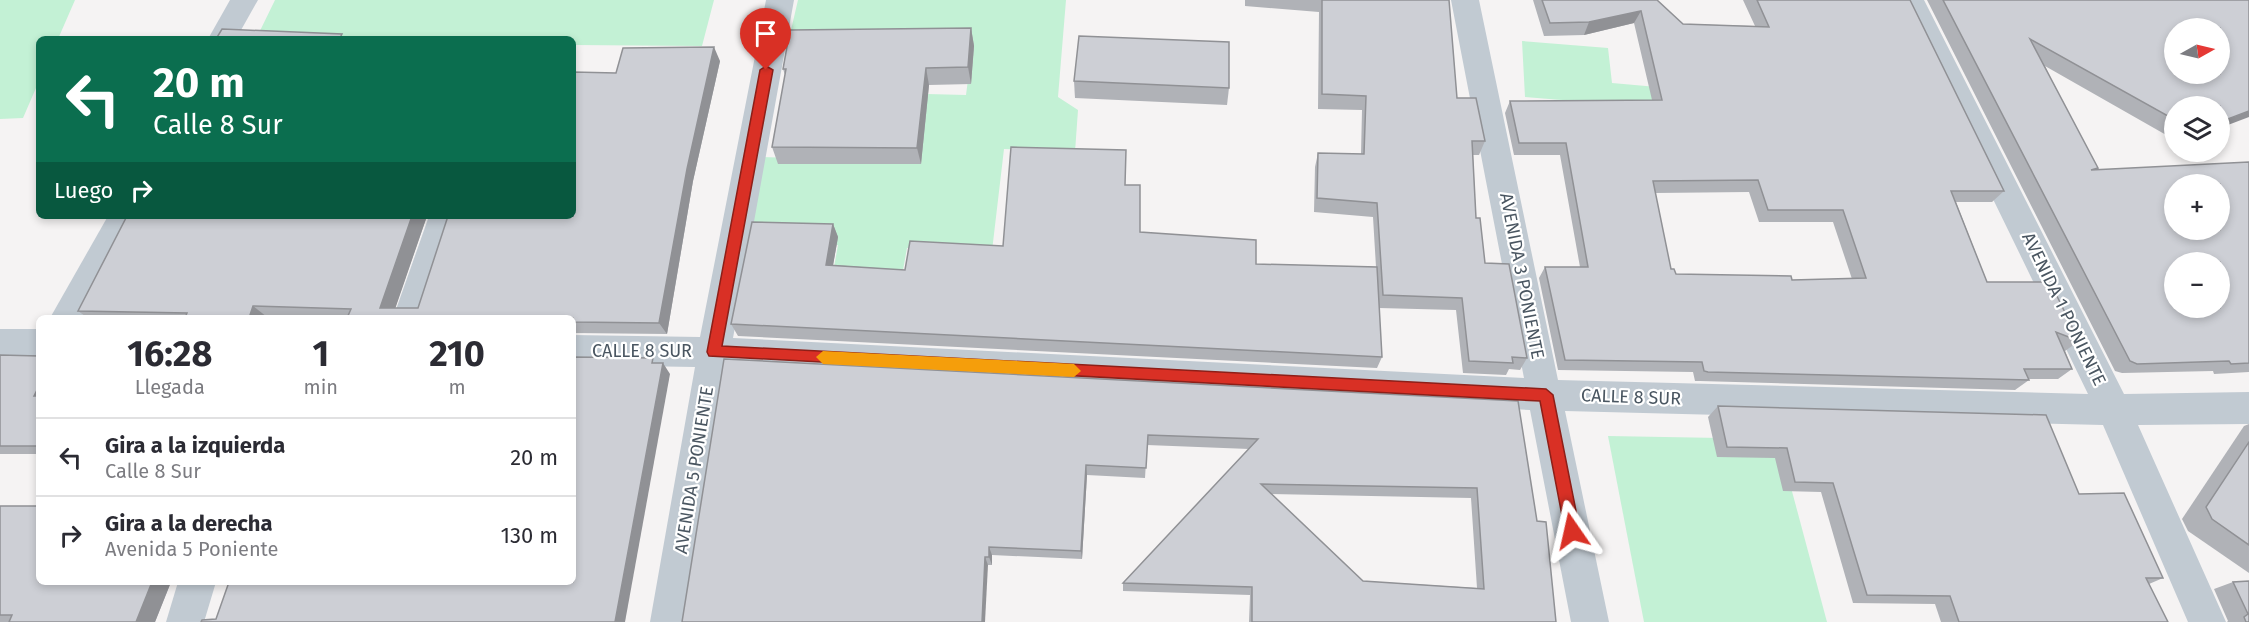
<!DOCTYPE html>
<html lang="es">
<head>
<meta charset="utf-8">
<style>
	:root { --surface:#fff; --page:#f7f7f7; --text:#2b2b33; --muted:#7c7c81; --line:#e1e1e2 }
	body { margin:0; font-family:"Fira Sans",sans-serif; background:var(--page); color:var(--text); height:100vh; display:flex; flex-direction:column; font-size:22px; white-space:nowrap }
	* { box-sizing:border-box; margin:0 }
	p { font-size:20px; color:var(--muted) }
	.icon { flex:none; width:33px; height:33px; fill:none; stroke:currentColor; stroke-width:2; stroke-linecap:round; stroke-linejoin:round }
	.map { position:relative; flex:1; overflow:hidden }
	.details { position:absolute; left:36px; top:315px; width:540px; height:270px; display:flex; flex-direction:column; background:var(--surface); border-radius:9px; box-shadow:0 3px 9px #0003 }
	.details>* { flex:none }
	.hud { position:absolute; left:36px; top:36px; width:540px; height:183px; border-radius:9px; box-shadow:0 3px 9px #0003; background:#0b6e4f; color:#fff; overflow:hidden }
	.needle { width:39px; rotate:82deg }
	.tools { position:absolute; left:2164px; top:18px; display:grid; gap:12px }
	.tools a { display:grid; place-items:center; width:66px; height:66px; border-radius:50%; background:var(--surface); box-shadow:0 3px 9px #0003; font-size:30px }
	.pin { position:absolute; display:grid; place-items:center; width:51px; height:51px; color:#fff; margin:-62px -26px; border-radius:50% 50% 50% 0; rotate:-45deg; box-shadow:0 0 6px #0007 }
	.pin .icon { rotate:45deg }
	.me { position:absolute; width:66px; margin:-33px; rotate:349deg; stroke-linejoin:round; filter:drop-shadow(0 0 4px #0008) }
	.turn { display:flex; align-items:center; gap:21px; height:126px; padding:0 18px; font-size:27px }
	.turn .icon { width:78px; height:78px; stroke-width:2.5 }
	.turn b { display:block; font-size:42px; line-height:51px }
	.then { display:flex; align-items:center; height:57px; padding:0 18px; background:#0003; gap:12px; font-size:22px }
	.eta { display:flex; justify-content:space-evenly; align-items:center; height:102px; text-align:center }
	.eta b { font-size:36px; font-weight:700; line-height:42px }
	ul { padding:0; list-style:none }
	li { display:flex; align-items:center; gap:18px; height:78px; padding:0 18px; border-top:2px solid var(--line) }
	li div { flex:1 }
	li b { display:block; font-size:22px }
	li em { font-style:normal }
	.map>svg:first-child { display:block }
	.green { fill:#c3f1d5 }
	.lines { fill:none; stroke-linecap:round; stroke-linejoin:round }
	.street { fill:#c1cad2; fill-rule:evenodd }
	.wall { fill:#b0b2b7; fill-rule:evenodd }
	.shaded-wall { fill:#909195 }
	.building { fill:#cdcfd5; stroke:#909195; stroke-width:1.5; fill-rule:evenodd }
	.route { fill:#d93025; stroke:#8d1f18; stroke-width:1.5 }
	.slow { fill:#f59e0b }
	.labels { text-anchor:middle; stroke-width:4.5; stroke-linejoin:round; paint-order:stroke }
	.street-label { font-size:18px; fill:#4a5661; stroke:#fff }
</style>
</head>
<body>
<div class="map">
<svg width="2249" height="622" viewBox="0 0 2249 622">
	<rect width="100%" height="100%" fill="#f5f3f3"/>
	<g class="green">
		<polygon points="0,0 75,0 58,39 39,39 39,81 23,118 0,119"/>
		<polygon points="275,0 714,0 702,46 573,45 573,39 256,39"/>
		<polygon points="798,0 1066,0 1058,97 1078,110 1075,152 1004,149 992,251 907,248 901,281 832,278 838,245 740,242 761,157 916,162 927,94 966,95 972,49 788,43"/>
		<polygon points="1522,41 1608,48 1612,83 1691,90 1694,111 1525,97"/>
		<polygon points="1608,436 1778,439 1827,622 1644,622"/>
	</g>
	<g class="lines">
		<g class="street">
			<polygon points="230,0 258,0 236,39 208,39"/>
			<polygon points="766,0 794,0 733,338 1524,378 1451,0 1479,0 1558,380 2088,394 1896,0 1924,0 2124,394 2249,392 2249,424 2138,425 2226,622 2188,622 2103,425 1565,411 1609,622 1571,622 1530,410 728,368 688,622 650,622 695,367 573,365 573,335 700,337"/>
			<polygon points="108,216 140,216 84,318 50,318"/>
			<polygon points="429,216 461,216 427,318 393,318"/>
			<rect x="0" y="329" width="39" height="30"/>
			<polygon points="178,582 216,582 204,622 166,622"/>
		</g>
	</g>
	<g class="wall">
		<polygon points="1245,0 1449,0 1457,98 1485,141 1479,155 1473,155 1476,218 1485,263 1527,358 1520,370 1509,369 1506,375 1463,373 1456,310 1379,308 1382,357 1377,368 738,336 731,324 833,224 838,237 833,265 905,270 1003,246 1126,185 1140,232 1256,264 1376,267 1373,217 1314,212 1315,167 1318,153 1361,154 1362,110 1318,109 1319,12 1245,6"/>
		<path d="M 1533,0 L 1657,0 L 1683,24 L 1755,26 L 1743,0 L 1910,0 L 2004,191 L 1992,202 L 1956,202 L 1987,282 L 2079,341 L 2065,351 L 2072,369 L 2058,379 L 2028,379 L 2029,380 L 2015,390 L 1700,381 L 1695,381 L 1693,372 L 1558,370 L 1539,278 L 1545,267 L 1580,267 L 1560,155 L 1514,155 L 1505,113 L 1510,101 L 1652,100 L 1634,23 L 1584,35 L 1544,36 ZM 1749,192 L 1759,222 L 1833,222 L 1852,279 L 1792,280 L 1676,274 L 1671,269 L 1655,193 Z"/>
		<polygon points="1927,0 2249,0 2175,106 2175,140 2045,66 2095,170 2249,162 2249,372 2214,374 2213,371 2122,373 2115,371"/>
		<polygon points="971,28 974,46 971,84 929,85 921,164 778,164 772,147 785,75 783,69"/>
		<polygon points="720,61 693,181 667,334 573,333 573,318 88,318 78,311 127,216 427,216 395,308 418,308 616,73"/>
		<polygon points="1074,81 1229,88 1227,105 1075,98"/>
		<polygon points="0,355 39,356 39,454 0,454"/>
		<path d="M 724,359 L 1518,401 L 1537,521 L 1556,622 L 1249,622 L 1250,595 L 1123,591 L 1123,583 L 1249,449 L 1147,445 L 1145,478 L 1087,475 L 1082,559 L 992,555 L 992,565 L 988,565 ZM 1271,494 L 1471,498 L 1477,588 L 1363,581 Z"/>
		<polygon points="1718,406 2079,494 2163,578 2149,584 2168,622 1941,622 1935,604 1853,603 1821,492 1783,491 1775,458 1717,457 1708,417"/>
		<polygon points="2249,424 2249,573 2188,531 2182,519 2244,426"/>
		<polygon points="0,506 171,582 155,622 0,622"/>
		<polygon points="2249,581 2249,622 2227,622 2228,621 2214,589 2233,582"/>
	</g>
	<g class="shaded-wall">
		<polygon points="1641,11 1634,23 1584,35 1589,22"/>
		<polygon points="971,28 974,46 971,84 968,67"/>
		<polygon points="714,47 720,61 693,181 667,334 659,323 687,169"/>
		<polygon points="926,68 929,85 921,164 917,148"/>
		<polygon points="2249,111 2249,117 2220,128 2220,122"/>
		<polygon points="412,216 427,216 392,318 380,308"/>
		<polygon points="833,224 838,237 831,277 826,265"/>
		<polygon points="253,306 267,317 267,318 249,318"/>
		<polygon points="663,363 670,374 625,622 615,622"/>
		<polygon points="39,386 39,398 34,396"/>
		<polygon points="1086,465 1087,475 1082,559 1081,551"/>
		<polygon points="989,547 992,555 992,565 989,557"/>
		<polygon points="985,557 988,565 985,622 982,622"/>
		<polygon points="152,582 171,582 155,622 136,622"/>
	</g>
	<g class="building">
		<polygon points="1322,0 1449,0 1457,98 1476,98 1485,141 1472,141 1476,218 1480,218 1485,263 1509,264 1527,358 1512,357 1513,363 1469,361 1462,298 1383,295 1377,203 1317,198 1318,153 1364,154 1366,96 1322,94"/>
		<path d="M 1542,0 L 1657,0 L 1683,24 L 1769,27 L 1757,0 L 1910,0 L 2004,191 L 1951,191 L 1987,282 L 2050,282 L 2079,341 L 2056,332 L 2072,369 L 2024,369 L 2029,380 L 1708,372 L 1704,371 L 1702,362 L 1565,360 L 1545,267 L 1588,267 L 1566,143 L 1519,143 L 1510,101 L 1662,100 L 1641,11 L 1589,22 L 1550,23 ZM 1758,180 L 1768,210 L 1843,210 L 1866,278 L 1792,280 L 1791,276 L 1676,274 L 1674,269 L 1671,269 L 1653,181 Z"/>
		<path d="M 1943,0 L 2249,0 L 2249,111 L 2220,122 L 2220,106 L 2175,106 L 2175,120 L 2030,39 L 2098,168 L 2091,170 L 2249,162 L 2249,363 L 2231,364 L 2229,361 L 2137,364 L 2130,361 ZM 2175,28 L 2220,28 L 2220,74 L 2175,74 ZM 2175,184 L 2220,184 L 2220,230 L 2175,230 ZM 2175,262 L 2220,262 L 2220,308 L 2175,308 Z"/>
		<polygon points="971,28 968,67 926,68 917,148 772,147 786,69 783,69 790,30"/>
		<polygon points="222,29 342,34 340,38 405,39 216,39"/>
		<polygon points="1079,36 1229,42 1229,88 1074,81"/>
		<polygon points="714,47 687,169 659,323 573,322 573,318 347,318 351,309 253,306 249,318 185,318 187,313 78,311 127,216 412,216 380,308 418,308 448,216 573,216 573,72 616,73 623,48"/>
		<polygon points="1011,147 1126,150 1125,185 1140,185 1140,232 1256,240 1256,264 1377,267 1382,357 731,324 752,222 833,224 826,265 905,270 910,241 1003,246"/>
		<polygon points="0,355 39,356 39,386 34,396 39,396 39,446 0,446"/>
		<polygon points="573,357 653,358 652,363 663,363 615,622 201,622 202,620 216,619 229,582 573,582"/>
		<path d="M 724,359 L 1518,401 L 1537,521 L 1546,522 L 1556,622 L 1252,622 L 1252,587 L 1123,583 L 1258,439 L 1148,435 L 1146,468 L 1086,465 L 1081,551 L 989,547 L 989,557 L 985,557 L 982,622 L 682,622 ZM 1261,484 L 1477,488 L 1484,589 L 1363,581 Z"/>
		<polygon points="1718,406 2046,415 2079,494 2124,493 2163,578 2146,578 2168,622 1959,622 1950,596 1867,595 1833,483 1795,482 1787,448 1727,447"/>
		<polygon points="2249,442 2249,545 2212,519 2206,507"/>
		<polygon points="0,506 39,506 39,582 152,582 136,622 9,622 12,615 0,615"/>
		<polygon points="2249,581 2249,622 2246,622 2244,617 2248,614 2233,582"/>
	</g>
	<polygon class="route" points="766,66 773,70 722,346 1546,389 1553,395 1580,531 1578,536 1572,538 1567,536 1565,531 1540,401 709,356 707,352 760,70"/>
	<polygon class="slow" points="823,351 1074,364 1081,371 1074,377 823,364 816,357"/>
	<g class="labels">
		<g class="street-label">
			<text transform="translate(1522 276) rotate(79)" y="6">AVENIDA 3 PONIENTE</text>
			<text transform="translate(2064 309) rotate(64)" y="6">AVENIDA 1 PONIENTE</text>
			<text x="642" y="357">CALLE 8 SUR</text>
			<text transform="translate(1631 397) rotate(2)" y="6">CALLE 8 SUR</text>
			<text transform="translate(694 470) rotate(-81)" y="6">AVENIDA 5 PONIENTE</text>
		</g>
	</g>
</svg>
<div class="tools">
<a><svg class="needle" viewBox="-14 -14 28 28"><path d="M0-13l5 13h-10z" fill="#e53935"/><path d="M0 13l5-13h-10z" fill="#7c7c81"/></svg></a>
<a><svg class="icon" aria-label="layers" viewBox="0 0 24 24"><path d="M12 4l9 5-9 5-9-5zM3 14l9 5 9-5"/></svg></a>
<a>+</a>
<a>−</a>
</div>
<div class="pin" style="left:766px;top:70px;background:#d93025"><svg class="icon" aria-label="arrive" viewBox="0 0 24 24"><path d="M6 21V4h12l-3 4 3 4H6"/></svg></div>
<svg class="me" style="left:1572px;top:531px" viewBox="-20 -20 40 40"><path d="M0-17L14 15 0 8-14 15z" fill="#d93025" stroke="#fff" stroke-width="4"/></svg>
<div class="hud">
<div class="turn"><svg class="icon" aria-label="left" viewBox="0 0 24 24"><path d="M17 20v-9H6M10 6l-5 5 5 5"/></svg><div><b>20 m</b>Calle 8 Sur</div></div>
<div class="then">Luego<svg class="icon" aria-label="right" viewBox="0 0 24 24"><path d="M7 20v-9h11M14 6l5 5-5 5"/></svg></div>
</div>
<section class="details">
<div class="eta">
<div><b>16:28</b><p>Llegada</p></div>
<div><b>1</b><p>min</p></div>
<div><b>210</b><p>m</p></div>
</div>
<ul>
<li><svg class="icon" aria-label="left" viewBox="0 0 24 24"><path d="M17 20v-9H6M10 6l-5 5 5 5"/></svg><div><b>Gira a la izquierda</b><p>Calle 8 Sur</p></div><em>20 m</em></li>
<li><svg class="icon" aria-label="right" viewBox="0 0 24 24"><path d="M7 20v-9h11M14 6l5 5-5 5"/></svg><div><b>Gira a la derecha</b><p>Avenida 5 Poniente</p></div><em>130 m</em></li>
</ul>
</section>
</div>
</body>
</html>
